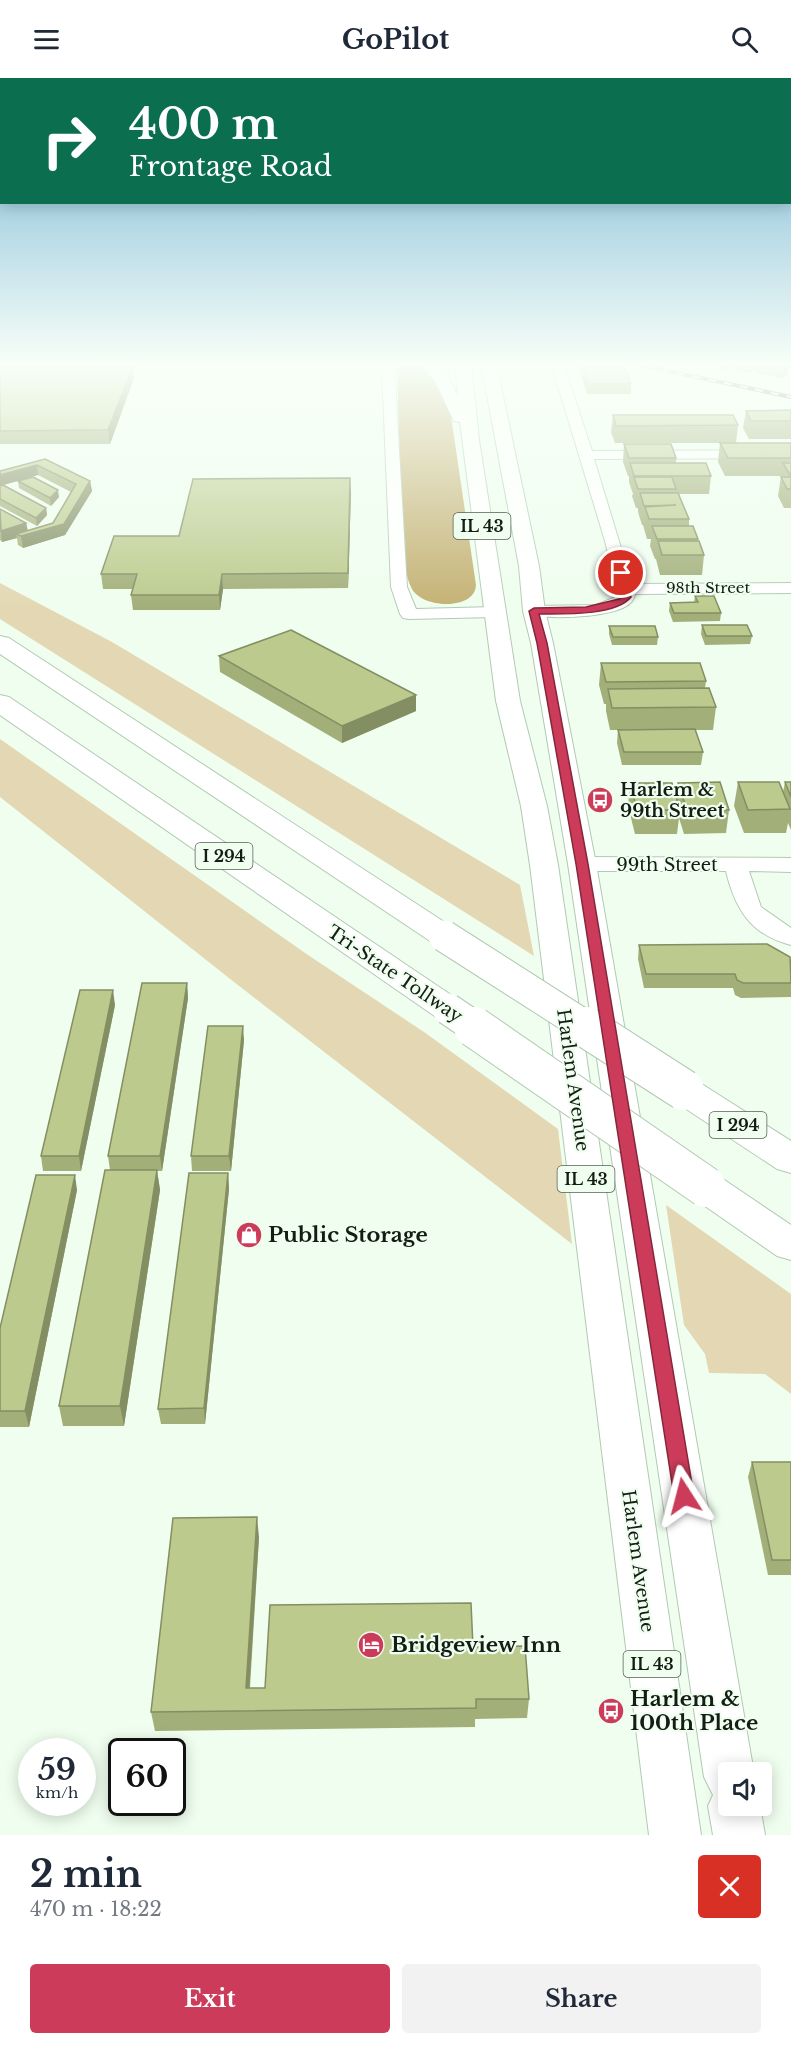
<!DOCTYPE html>
<html lang="en">
<head>
<meta charset="utf-8">
<style>
	:root { --surface:#fff; --page:#f2f2f3; --text:#1f2937; --muted:#747a83; --accent:#cc3c5a }
	body { margin:0; font-family:"Libre Baskerville",serif; background:var(--page); color:var(--text); height:100vh; display:flex; flex-direction:column; font-size:22px; white-space:nowrap }
	* { box-sizing:border-box; margin:0 }
	p { font-size:20px; color:var(--muted) }
	.icon { flex:none; width:33px; height:33px; fill:none; stroke:currentColor; stroke-width:2; stroke-linecap:round; stroke-linejoin:round }
	.map { position:relative; height:1757px; overflow:hidden }
	.panel { display:flex; flex-direction:column; background:var(--surface); flex:1 }
	.panel>* { flex:none }
	.guide { position:absolute; left:0px; top:0px; width:792px; height:126px; box-shadow:0 3px 15px #0003; background:#0b6e4f; color:#fff; overflow:hidden }
	.controls { position:absolute; left:718px; top:1684px; display:grid; gap:12px }
	.controls a { display:grid; place-items:center; width:54px; height:54px; border-radius:6px; background:var(--surface); box-shadow:0 3px 15px #0003; font-size:30px }
	.speed { position:absolute; left:18px; top:1660px; display:flex; gap:12px; font-size:30px; font-weight:700; text-align:center }
	.speed>* { display:grid; place-content:center; width:78px; height:78px; border-radius:50%; background:var(--surface); box-shadow:0 3px 15px #0003; line-height:1 }
	.speed small { font-size:15px; font-weight:400 }
	.speed .limit { border:3px solid #111; border-radius:9px; background:#fff; color:#111 }
	.pin { position:absolute; display:grid; place-items:center; width:51px; height:51px; color:#fff; margin:-26px; border:3px solid #fff; border-radius:50%; box-shadow:0 2px 6px #0007 }
	.me { position:absolute; width:66px; margin:-33px; rotate:351deg; stroke-linejoin:round; filter:drop-shadow(0 0 4px #0008) }
	.turn { display:flex; align-items:center; gap:21px; height:126px; padding:0 30px; font-size:27px }
	.turn .icon { width:78px; height:78px; stroke-width:2.5 }
	.turn b { display:block; font-size:42px; line-height:51px }
	.round { display:grid; place-items:center; flex:none; width:63px; height:63px; border-radius:6px; background:var(--page) }
	.overview { display:flex; align-items:center; justify-content:space-between; height:102px; padding:0 30px }
	h1 { font-size:36px; font-weight:800; line-height:45px }
	.primary-button { display:flex; gap:12px; margin-top:auto; padding:12px 30px }
	.primary-button a { flex:1; height:69px; border-radius:6px; background:var(--accent); color:#fff; font-size:24px; font-weight:800; line-height:69px; text-align:center }
	.primary-button a+a { background:var(--page); color:var(--text) }
	header { display:flex; justify-content:space-between; align-items:center; height:78px; padding:0 30px; background:var(--surface); font-size:27px; font-weight:800 }
	.map>svg:first-child { display:block }
	.green { fill:#e3d8b3 }
	.forest { fill:#c4b173 }
	.lines { fill:none; stroke-linecap:round; stroke-linejoin:round }
	.minor-casing { stroke:#b1cab2; stroke-width:2 }
	.major-casing { stroke:#b1cab2; stroke-width:2 }
	.highway-casing { stroke:#b1cab2; stroke-width:2 }
	.minor { fill:#fff; fill-rule:evenodd }
	.major { fill:#fff; fill-rule:evenodd }
	.highway { fill:#fff; fill-rule:evenodd }
	.rail-casing { stroke:#687368; stroke-width:4 }
	.rail { stroke:#effeef; stroke-width:2; stroke-dasharray:8; stroke-linecap:butt }
	.highway-bridge-far1-casing { stroke:#b1cab2; stroke-width:33; stroke-linecap:butt }
	.highway-bridge-casing { stroke:#b1cab2; stroke-width:42; stroke-linecap:butt }
	.highway-bridge-far1 { stroke:#fff; stroke-width:31 }
	.highway-bridge { stroke:#fff; stroke-width:40 }
	.wall { fill:#a2af79 }
	.shaded-wall { fill:#848e63 }
	.building { fill:#bccb8d; stroke:#848e63; stroke-width:1.5 }
	.route { fill:#cc3c5a; stroke:#85273a; stroke-width:1.5 }
	.labels { text-anchor:middle; stroke-width:4.5; stroke-linejoin:round; paint-order:stroke }
	.far-street-label { font-size:15px; fill:#141d14; stroke:#effeef }
	.shield { fill:#effeef; stroke:#566056; stroke-width:1.5 }
	.shield-label { font-size:16px; font-weight:bold; fill:#141d14 }
	.poi-label { font-size:18px; font-weight:bold; fill:#141d14; stroke:#effeef; text-anchor:start }
	.street-label { font-size:18px; fill:#141d14; stroke:#effeef }
	.near-poi-label { font-size:21px; font-weight:bold; fill:#141d14; stroke:#effeef; text-anchor:start }
</style>
</head>
<body>
<header><svg class="icon" aria-label="menu" viewBox="0 0 24 24"><path d="M4 6h16M4 12h16M4 18h16"/></svg>GoPilot<svg class="icon" aria-label="search" viewBox="0 0 24 24"><circle cx="10" cy="10" r="6"/><path d="M15 15l6 6"/></svg></header>
<div class="map">
<svg width="791" height="1757" viewBox="0 0 791 1757">
	<rect width="100%" height="100%" fill="#effeef"/>
	<g class="green">
		<polygon points="0,505 112,564 520,807 534,878 0,541"/>
		<polygon points="0,661 308,877 424,954 558,1051 572,1166 234,904 0,719"/>
		<polygon points="666,1127 791,1216 791,1316 765,1296 709,1295 705,1276 684,1247"/>
	</g>
	<path class="forest" d="M 397,285 L 420,285 L 430,293 L 448,318 L 476,507 C 475,533 420,531 411,509 C 401,487 402,447 401,423 C 400,377 398,331 397,285 Z"/>
	<g class="lines">
		<defs>
			<g id="minor">
				<polygon points="0,285 394,285 407,509 416,531 495,529 501,530 504,534 501,538 495,539 409,541 403,540 400,536 391,509 382,290 0,291"/>
				<path d="M 551,285 L 563,285 L 592,373 L 791,372 L 791,380 L 594,381 L 632,506 L 791,505 L 791,515 L 635,516 C 634,542 547,541 528,537 L 525,533 L 528,529 L 534,528 L 596,527 L 618,518 L 605,463 Z"/>
				<path d="M 582,779 L 791,780 L 791,794 L 749,793 L 761,829 L 791,850 L 791,867 C 751,857 735,831 726,793 L 582,793 L 574,791 L 571,786 L 574,781 Z"/>
			</g>
			<g id="major">
				<polygon points="418,285 434,285 447,296 458,318 455,285 471,285 479,362 520,623 547,728 558,787 701,1757 649,1757 530,787 521,728 496,623 460,344 454,343 434,301"/>
				<polygon points="481,285 496,285 539,488 545,533 553,565 596,786 754,1695 729,1695 729,1728 760,1728 765,1757 713,1757 708,1728 713,1717 704,1699 568,786 531,565 523,533 519,488"/>
			</g>
			<g id="highway">
				<polygon points="0,558 9,560 455,851 460,858 455,865 444,868 433,865 0,576"/>
				<polygon points="0,617 9,619 460,923 465,931 460,939 448,942 436,939 0,637"/>
				<polygon points="684,1000 697,1003 791,1063 791,1095 777,1091 671,1021 666,1012 671,1003"/>
				<polygon points="706,1095 720,1099 791,1147 791,1182 777,1178 692,1119 686,1109 692,1099"/>
			</g>
		</defs>
		<use href="#minor" class="minor-casing"/>
		<use href="#major" class="major-casing"/>
		<use href="#highway" class="highway-casing"/>
		<use href="#minor" class="minor"/>
		<use href="#major" class="major"/>
		<use href="#highway" class="highway"/>
		<defs>
			<polyline id="rail" points="630,285 791,319"/>
		</defs>
		<use href="#rail" class="rail-casing"/>
		<use href="#rail" class="rail"/>
		<defs>
			<g id="highway-bridge-far1">
				<polyline points="444,858 588,950"/>
				<polyline points="448,931 476,950"/>
			</g>
			<g id="highway-bridge">
				<polyline points="474,949 706,1109"/>
				<polyline points="586,949 684,1012"/>
			</g>
		</defs>
		<use href="#highway-bridge-far1" class="highway-bridge-far1-casing"/>
		<use href="#highway-bridge" class="highway-bridge-casing"/>
		<use href="#highway-bridge-far1" class="highway-bridge-far1"/>
		<use href="#highway-bridge" class="highway-bridge"/>
	</g>
	<g class="wall">
		<polygon points="580,285 623,285 631,306 631,316 587,316 579,291"/>
		<polygon points="742,285 785,285 785,289 788,289 787,296 781,300 755,295 755,289 754,289 754,292 748,295 736,293 736,290 742,287"/>
		<polygon points="716,286 733,288 727,292 715,289"/>
		<polygon points="0,289 134,300 110,366 0,366"/>
		<polygon points="791,332 791,361 749,361 743,350 746,333"/>
		<polygon points="613,337 738,347 736,365 615,365 611,354"/>
		<polygon points="720,365 791,365 791,430 784,430 778,418 781,398 725,398 718,384"/>
		<polygon points="624,366 676,380 676,385 711,398 709,416 679,416 689,441 689,448 698,461 698,463 704,477 702,497 660,497 656,481 655,481 650,468 651,461 647,461 643,447 642,447 638,434 638,430 636,430 632,418 633,416 629,404 629,398 628,398 623,384"/>
		<polygon points="45,381 90,403 92,413 65,457 23,470 18,467 17,460 2,464 0,462 0,431 26,445 28,452 53,445 71,414 38,397 3,407 46,430 47,437 37,448 0,428 0,393"/>
		<polygon points="18,403 59,419 51,428 19,410"/>
		<polygon points="351,414 348,510 223,511 220,532 133,532 131,517 133,511 103,511 101,496 179,458"/>
		<polygon points="695,518 721,535 720,543 673,544 669,533 670,525 694,524"/>
		<polygon points="702,547 752,558 750,566 705,567 701,556"/>
		<polygon points="609,548 658,559 657,567 612,567 609,556"/>
		<polygon points="219,578 416,617 416,633 342,665 220,594"/>
		<polygon points="601,585 706,603 705,610 716,629 713,652 695,652 703,674 701,687 622,687 617,665 618,652 610,652 606,633 606,626 604,626 599,607"/>
		<polygon points="738,704 783,714 785,704 791,704 791,752 788,745 786,755 744,755 734,728"/>
		<polygon points="630,705 676,720 678,705 729,732 726,755 684,756 679,740 677,756 635,756 628,728"/>
		<polygon points="639,867 791,881 791,919 741,920 735,917 733,910 644,910 638,881"/>
		<polygon points="187,905 188,920 162,1093 157,1093 160,1112 124,1348 63,1348 59,1328 110,1092 108,1078"/>
		<polygon points="115,927 81,1093 43,1093 41,1078"/>
		<polygon points="244,962 231,1093 192,1093 191,1078"/>
		<polygon points="228,1095 229,1111 205,1346 161,1346 158,1331"/>
		<polygon points="77,1112 29,1349 0,1349 0,1250"/>
		<polygon points="752,1384 791,1384 791,1497 768,1497 748,1399"/>
		<polygon points="259,1459 250,1610 265,1610 473,1569 529,1621 527,1640 475,1641 475,1649 155,1653 151,1634"/>
	</g>
	<g class="shaded-wall">
		<polygon points="734,285 733,288 727,292 728,288"/>
		<polygon points="133,288 134,300 110,366 108,352"/>
		<polygon points="754,289 754,292 748,295 748,292"/>
		<polygon points="788,289 787,296 781,300 782,293"/>
		<polygon points="37,387 38,397 0,408 0,397"/>
		<polygon points="350,400 351,414 348,510 348,495"/>
		<polygon points="90,403 92,413 65,457 23,470 21,458 64,446"/>
		<polygon points="58,412 59,419 51,428 50,420"/>
		<polygon points="46,430 47,437 37,448 36,440"/>
		<polygon points="26,445 28,456 16,456 17,460 2,464 1,453"/>
		<polygon points="222,496 223,511 220,532 219,517"/>
		<polygon points="416,617 416,633 342,665 342,648"/>
		<polygon points="187,905 188,920 162,1093 160,1078"/>
		<polygon points="113,912 115,927 81,1093 79,1078"/>
		<polygon points="243,948 244,962 231,1093 229,1078"/>
		<polygon points="157,1092 160,1112 124,1348 120,1328"/>
		<polygon points="228,1095 229,1111 205,1346 204,1330"/>
		<polygon points="75,1097 77,1112 29,1349 25,1333"/>
		<polygon points="257,1439 259,1459 248,1630 246,1610"/>
	</g>
	<g class="building">
		<polygon points="581,285 623,285 631,306 588,306"/>
		<polygon points="718,285 734,285 728,288 716,286"/>
		<polygon points="762,285 784,285 779,288 788,289 782,293 756,288"/>
		<polygon points="742,286 754,289 748,292 736,290"/>
		<polygon points="133,288 108,352 0,353 0,289"/>
		<polygon points="791,332 791,343 751,343 746,333"/>
		<polygon points="613,337 733,337 738,347 616,348"/>
		<polygon points="720,365 791,365 791,380 728,380"/>
		<polygon points="624,366 671,366 676,380 629,380"/>
		<polygon points="45,381 90,403 64,446 21,458 16,456 53,445 76,406 37,387 0,397 0,393"/>
		<polygon points="630,385 706,385 711,398 634,398"/>
		<polygon points="783,385 791,385 791,397 790,397"/>
		<polygon points="33,399 58,412 50,420 18,403"/>
		<polygon points="634,399 672,399 676,411 638,411"/>
		<polygon points="781,399 791,399 791,411 787,411"/>
		<polygon points="350,400 348,495 222,496 219,517 131,517 137,496 101,496 114,458 179,458 193,401"/>
		<polygon points="3,407 46,430 36,440 0,421 0,408"/>
		<polygon points="640,415 678,415 689,441 649,441 645,429 676,427 644,428"/>
		<polygon points="0,431 26,445 1,453"/>
		<polygon points="652,448 693,448 698,461 657,461"/>
		<polygon points="658,463 699,463 704,477 662,477"/>
		<polygon points="695,518 714,518 721,535 674,535 670,525 698,524"/>
		<polygon points="702,547 747,547 752,558 706,558"/>
		<polygon points="609,548 655,548 658,559 613,559"/>
		<polygon points="291,552 416,617 342,648 219,578"/>
		<polygon points="601,585 700,585 706,603 606,604"/>
		<polygon points="709,610 716,629 612,630 608,611"/>
		<polygon points="695,651 703,674 624,674 618,652"/>
		<polygon points="720,704 729,732 687,732 678,705"/>
		<polygon points="738,704 779,704 790,731 748,732"/>
		<polygon points="785,704 791,704 791,719"/>
		<polygon points="630,705 672,705 680,732 637,732"/>
		<polygon points="767,866 790,879 791,905 743,905 737,902 735,896 646,896 639,867"/>
		<polygon points="142,905 187,905 160,1078 108,1078"/>
		<polygon points="80,912 113,912 79,1078 41,1078"/>
		<polygon points="208,948 243,948 229,1078 191,1078"/>
		<polygon points="105,1092 157,1092 120,1328 59,1328"/>
		<polygon points="189,1095 228,1095 204,1330 158,1331"/>
		<polygon points="36,1097 75,1097 25,1333 0,1333 0,1250"/>
		<polygon points="752,1384 791,1384 791,1482 772,1482"/>
		<polygon points="257,1439 246,1610 265,1610 270,1527 471,1525 473,1569 525,1568 529,1621 476,1621 476,1630 151,1634 173,1440"/>
	</g>
	<linearGradient id="sky" x2="0" y2="1"><stop stop-color="#6db1d2"/><stop offset="0.54" stop-color="#f8fff8"/><stop offset="1" stop-color="#f8fff8" stop-opacity="0"/></linearGradient>
	<rect width="791" height="531" fill="url(#sky)"/>
	<path class="route" d="M 621,492 L 626,495 L 631,519 C 616,538 563,536 539,536 L 547,565 L 588,786 L 694,1418 L 691,1424 L 684,1427 L 677,1424 L 674,1418 L 576,786 L 537,565 L 529,533 L 534,530 L 586,529 L 619,521 L 622,518 L 616,495 Z"/>
	<defs>
		<symbol id="bus-disc" viewBox="-11 -11 22 22"><circle r="9.5" fill="#cc3c5a" stroke="#effeef"/><path d="M-5-6H5V4H4V6H2V4H-2V6H-4V4H-5ZM-3.5-4V0h7V-4ZM-3.5 1.2v1.5H-2V1.2ZM2 1.2v1.5H3.5V1.2Z" fill="#fff"/></symbol>
		<symbol id="shop-disc" viewBox="-11 -11 22 22"><circle r="9.5" fill="#cc3c5a" stroke="#effeef"/><path d="M-5-2.5h2.3a2.7 3.5 0 0 1 5.4 0H5L5.5 6h-11ZM-1.5-2.5h3a1.5 2.3 0 0 0-3 0Z" fill="#fff"/></symbol>
		<symbol id="hotel-disc" viewBox="-11 -11 22 22"><circle r="9.5" fill="#cc3c5a" stroke="#effeef"/><path d="M-6-4.5h1.5V1H6V5H4.5V3h-9V5H-6ZM-4 0a1.8 1.8 0 1 1 3.6 0ZM.5 0V-2.5h3Q6-2.5 6 0Z" fill="#fff"/></symbol>
	</defs>
	<g fill-rule="evenodd">
		<use href="#bus-disc" x="585" y="707" width="30" height="30"/>
		<use href="#shop-disc" x="234" y="1142" width="30" height="30"/>
		<use href="#hotel-disc" x="356" y="1552" width="30" height="30"/>
		<use href="#bus-disc" x="596" y="1618" width="30" height="30"/>
	</g>
	<g class="labels">
		<g class="far-street-label">
			<text x="708" y="515">98th Street</text>
		</g>
		<g class="shield">
			<rect x="453.5" y="435" width="57" height="26" rx="4.5"/>
			<rect x="195.5" y="765" width="57" height="26" rx="4.5"/>
			<rect x="709.5" y="1034" width="57" height="26" rx="4.5"/>
			<rect x="557.5" y="1088" width="57" height="26" rx="4.5"/>
			<rect x="623.5" y="1573" width="57" height="26" rx="4.5"/>
		</g>
		<g class="shield-label">
			<text x="482" y="454">IL 43</text>
			<text x="224" y="784">I 294</text>
			<text x="738" y="1053">I 294</text>
			<text x="586" y="1107">IL 43</text>
			<text x="652" y="1592">IL 43</text>
		</g>
		<g class="poi-label">
			<text x="620" y="718">Harlem &amp;<tspan x="620" dy="21">99th Street</tspan></text>
		</g>
		<g class="street-label">
			<text x="667" y="793">99th Street</text>
			<text transform="translate(395 896) rotate(34)" y="6">Tri-State Tollway</text>
			<text transform="translate(573 1002) rotate(82)" y="6">Harlem Avenue</text>
			<text transform="translate(638 1483) rotate(82)" y="6">Harlem Avenue</text>
		</g>
		<g class="near-poi-label">
			<text x="268" y="1164">Public Storage</text>
			<text x="391" y="1574">Bridgeview Inn</text>
			<text x="630" y="1628">Harlem &amp;<tspan x="630" dy="24">100th Place</tspan></text>
		</g>
	</g>
</svg>
<div class="controls">
<a><svg class="icon" aria-label="sound" viewBox="0 0 24 24"><path d="M4 9h4l5-4v14l-5-4H4zM17 9q2 3 0 6"/></svg></a>
</div>
<div class="speed"><div>59<small>km/h</small></div><div class="limit">60</div></div>
<div class="pin" style="left:621px;top:495px;background:#d93025"><svg class="icon" aria-label="arrive" viewBox="0 0 24 24"><path d="M6 21V4h12l-3 4 3 4H6"/></svg></div>
<svg class="me" style="left:684px;top:1418px" viewBox="-20 -20 40 40"><path d="M0-17L14 15 0 8-14 15z" fill="#cc3c5a" stroke="#fff" stroke-width="4"/></svg>
<div class="guide">
<div class="turn"><svg class="icon" aria-label="right" viewBox="0 0 24 24"><path d="M7 20v-9h11M14 6l5 5-5 5"/></svg><div><b>400 m</b>Frontage Road</div></div>
</div>
</div>
<section class="panel">
<div class="overview"><div><h1>2 min</h1><p>470 m · 18:22</p></div><a class="round" style="background:#d93025;color:#fff"><svg class="icon" aria-label="close" viewBox="0 0 24 24"><path d="M6 6l12 12M18 6L6 18"/></svg></a></div>
<div class="primary-button"><a>Exit</a><a>Share</a></div>
</section>
</body>
</html>
